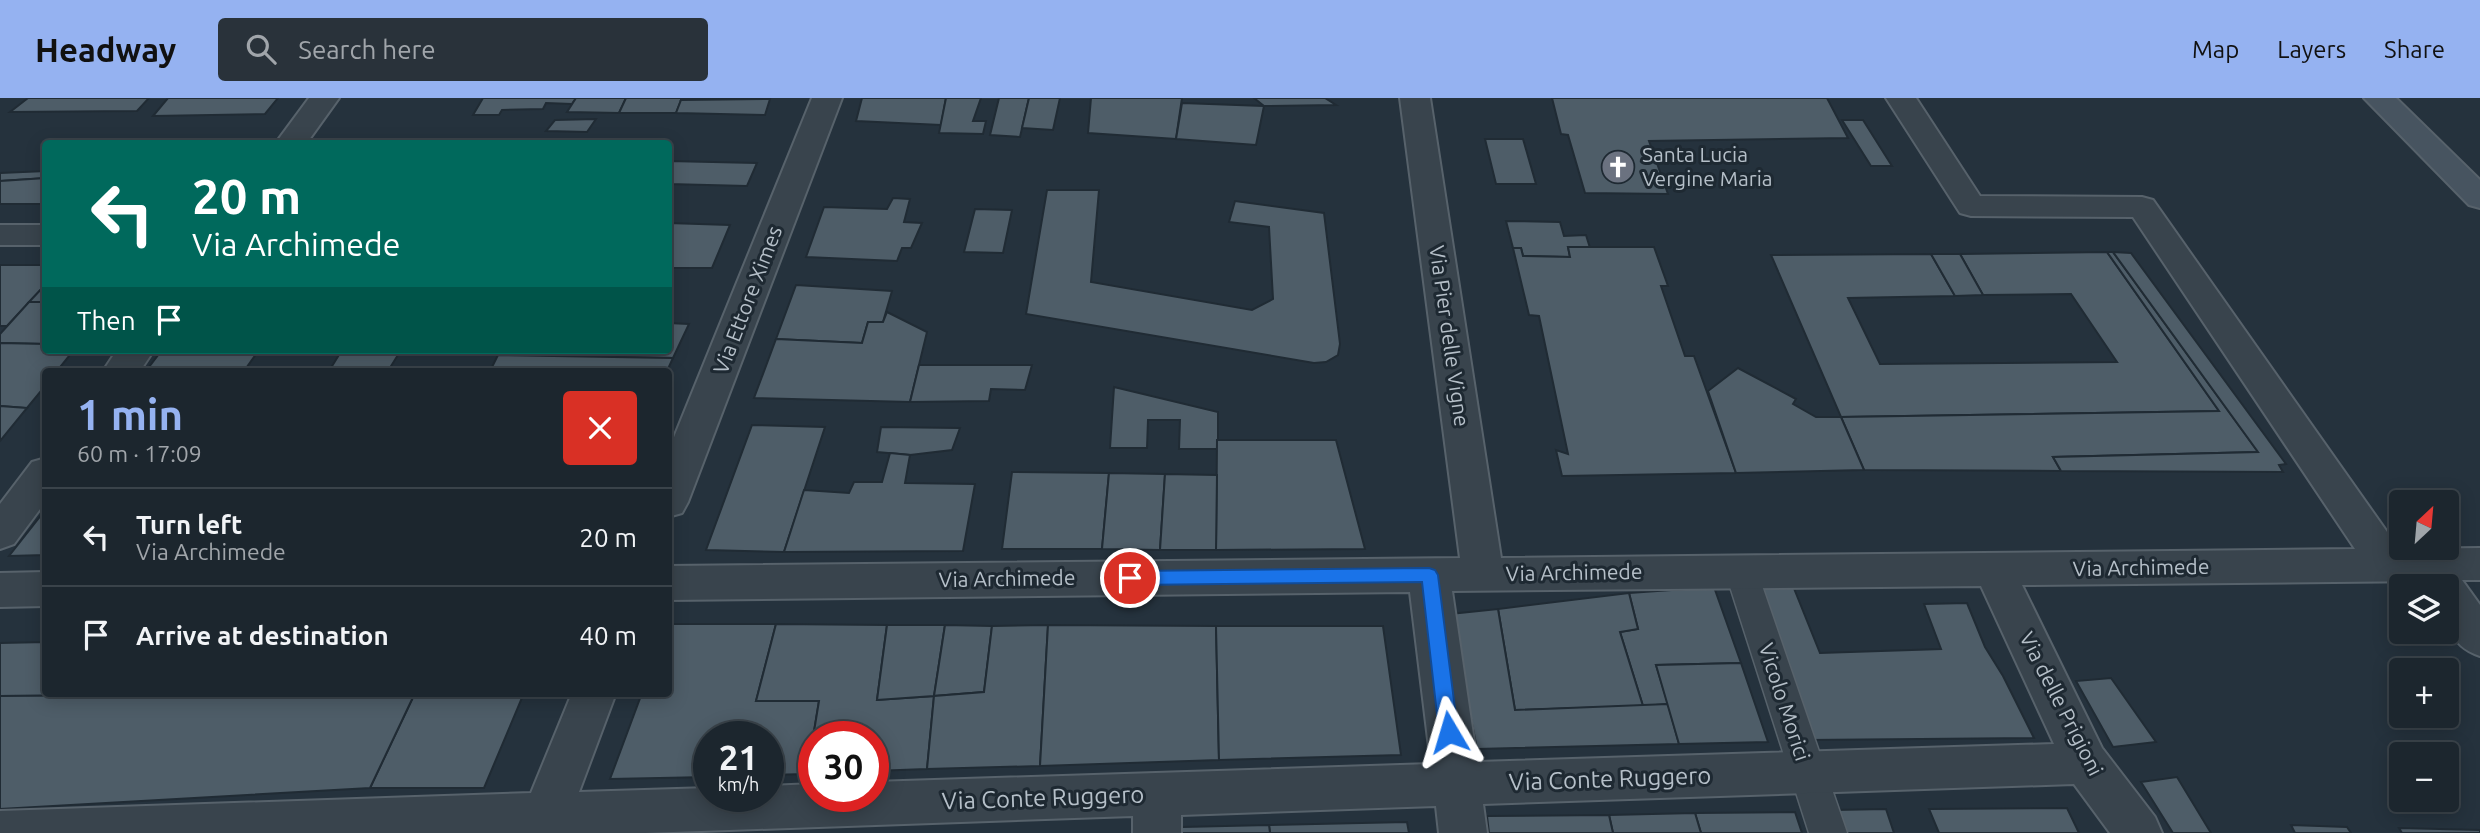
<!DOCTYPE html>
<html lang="en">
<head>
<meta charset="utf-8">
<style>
	:root { --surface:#1c262e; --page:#29323a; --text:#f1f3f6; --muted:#a0a5aa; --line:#3a434a; --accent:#95b2f1 }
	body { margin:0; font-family:Ubuntu,sans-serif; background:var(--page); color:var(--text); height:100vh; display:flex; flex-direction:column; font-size:26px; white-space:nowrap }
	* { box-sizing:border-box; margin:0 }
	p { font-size:23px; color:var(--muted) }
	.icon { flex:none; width:38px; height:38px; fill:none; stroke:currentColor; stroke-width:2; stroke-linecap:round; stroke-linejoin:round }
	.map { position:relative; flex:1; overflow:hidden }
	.side { position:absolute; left:42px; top:270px; width:630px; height:329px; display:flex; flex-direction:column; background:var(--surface); border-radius:7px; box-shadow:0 4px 18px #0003,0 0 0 2px var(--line) }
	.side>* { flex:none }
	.banner { position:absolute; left:42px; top:42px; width:630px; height:214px; border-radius:7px; box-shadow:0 4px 18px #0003,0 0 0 2px var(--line); background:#00695c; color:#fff; overflow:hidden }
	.needle { width:46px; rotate:26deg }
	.controls { position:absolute; left:2389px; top:392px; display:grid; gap:14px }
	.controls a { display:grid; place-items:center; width:70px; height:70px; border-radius:7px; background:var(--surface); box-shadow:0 4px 18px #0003,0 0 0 2px var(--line); font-size:35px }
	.speed { position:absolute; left:693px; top:623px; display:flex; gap:14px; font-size:35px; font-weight:700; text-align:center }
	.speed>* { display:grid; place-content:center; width:91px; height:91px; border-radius:50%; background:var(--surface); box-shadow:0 4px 18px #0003,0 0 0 2px var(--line); line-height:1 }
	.speed small { font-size:18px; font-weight:400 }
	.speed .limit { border:10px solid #d22; background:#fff; color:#111 }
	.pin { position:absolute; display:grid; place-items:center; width:60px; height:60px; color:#fff; margin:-30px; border:4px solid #fff; border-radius:50%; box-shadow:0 2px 7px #0007 }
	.me { position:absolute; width:77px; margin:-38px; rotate:353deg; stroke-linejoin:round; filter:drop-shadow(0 0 5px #0008) }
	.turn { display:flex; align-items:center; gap:24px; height:147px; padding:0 35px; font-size:32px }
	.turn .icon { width:91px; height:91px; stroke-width:2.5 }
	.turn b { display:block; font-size:49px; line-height:60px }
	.then { display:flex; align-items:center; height:66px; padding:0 35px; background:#0003; gap:14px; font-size:26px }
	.round { display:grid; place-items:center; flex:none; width:74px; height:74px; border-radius:7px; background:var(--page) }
	.head { display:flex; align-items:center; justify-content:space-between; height:119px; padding:0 35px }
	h1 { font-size:42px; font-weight:700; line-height:52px; color:var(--accent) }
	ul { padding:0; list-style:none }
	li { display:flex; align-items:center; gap:21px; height:98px; padding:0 35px; border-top:2px solid var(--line) }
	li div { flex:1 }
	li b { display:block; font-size:26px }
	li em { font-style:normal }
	header { display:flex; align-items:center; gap:42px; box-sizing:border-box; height:98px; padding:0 35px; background:var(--accent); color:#111 }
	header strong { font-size:33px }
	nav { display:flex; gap:38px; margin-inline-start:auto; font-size:24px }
	.search { width:490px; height:63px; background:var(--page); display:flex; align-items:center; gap:18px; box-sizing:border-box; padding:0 24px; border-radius:7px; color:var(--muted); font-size:26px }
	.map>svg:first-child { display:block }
	.building { fill:#4e5d68; stroke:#202b34; stroke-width:2 }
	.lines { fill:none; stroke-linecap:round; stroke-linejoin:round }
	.lane-casing { stroke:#57626b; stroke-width:3 }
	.street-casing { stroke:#57626b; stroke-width:4 }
	.secondary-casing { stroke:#57626b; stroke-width:4 }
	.lane { fill:#39444d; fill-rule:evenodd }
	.street { fill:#39444d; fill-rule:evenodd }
	.secondary { fill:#475460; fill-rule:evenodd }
	.route { fill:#1a73e8; stroke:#114b97; stroke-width:2 }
	.labels { text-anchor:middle; stroke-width:6; stroke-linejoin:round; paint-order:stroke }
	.poi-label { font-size:21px; fill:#b5bfc8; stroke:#1e2932; text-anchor:start }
	.street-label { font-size:21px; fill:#b5bfc8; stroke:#1e2932 }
	.near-street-label { font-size:24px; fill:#b5bfc8; stroke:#1e2932 }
</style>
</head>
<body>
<header>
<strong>Headway</strong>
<div class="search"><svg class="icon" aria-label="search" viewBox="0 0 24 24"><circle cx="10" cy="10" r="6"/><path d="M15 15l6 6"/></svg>Search here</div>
<nav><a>Map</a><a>Layers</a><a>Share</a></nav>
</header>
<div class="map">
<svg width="2480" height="735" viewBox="0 0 2480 735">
	<rect width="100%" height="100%" fill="#25323d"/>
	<g class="building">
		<polygon points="28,0 149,0 137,13 10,14"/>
		<polygon points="168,0 278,0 265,16 153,18"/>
		<polygon points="483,0 576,0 572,6 546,5 543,11 502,12 499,17 473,17"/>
		<polygon points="576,0 626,0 619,15 567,14"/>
		<polygon points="626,0 682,0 676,15 619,15"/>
		<polygon points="682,0 770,0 681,2"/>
		<polygon points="862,0 946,0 941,27 856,23"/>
		<polygon points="946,0 981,0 973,23 986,23 983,36 939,35"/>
		<polygon points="999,0 1029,0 1020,39 990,37"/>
		<polygon points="1029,0 1060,0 1053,32 1022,30"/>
		<polygon points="1091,0 1182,0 1176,41 1088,35"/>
		<polygon points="1254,0 1325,0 1336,7 1264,8"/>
		<polygon points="1552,0 1827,0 1848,40 1649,43 1668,96 1585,95 1568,37 1561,36"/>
		<polygon points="770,1 765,17 676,15 681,2"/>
		<polygon points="1182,5 1264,8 1256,47 1176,41"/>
		<polygon points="596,21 587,34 546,33 555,22"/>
		<polygon points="1842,22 1863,22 1892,68 1871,68"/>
		<polygon points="1485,41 1523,41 1536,86 1496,86"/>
		<polygon points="668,63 757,65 747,88 668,86"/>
		<polygon points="46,73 46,80 0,83 0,75"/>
		<polygon points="46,80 46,106 0,106 0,83"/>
		<polygon points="1047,92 1099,92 1091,184 1252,212 1273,201 1269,129 1229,124 1235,103 1324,115 1340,246 1338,257 1326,264 1314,265 1026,216"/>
		<polygon points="893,100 910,101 904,124 922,125 911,150 902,150 897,163 806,159 824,109 887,111"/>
		<polygon points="975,111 1012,112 1003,155 964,154"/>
		<polygon points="1506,123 1560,124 1564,138 1586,137 1590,150 1568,149 1570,159 1523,158 1521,150 1513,150"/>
		<polygon points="668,125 730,127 712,170 668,170"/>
		<polygon points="1568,149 1654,149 1668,188 1661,188 1685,258 1694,258 1736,375 1562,378 1556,352 1568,356 1539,218 1529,217 1513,150 1521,150 1523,158 1570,159"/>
		<polygon points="2107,154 2219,313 1841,319 1771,157 1931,156 1955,198 1848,200 1880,266 2117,264 2071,196 1983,197 1960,156"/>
		<polygon points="2107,154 2113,154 2258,354 2053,359 2061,373 1864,372 1841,319 2219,313"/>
		<polygon points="2113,154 2131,155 2286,366 2279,367 2283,374 2061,373 2053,359 2258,354"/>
		<polygon points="1931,156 1960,156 1983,197 1955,198"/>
		<polygon points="0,167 46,167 46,186 7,228 0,228"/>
		<polygon points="46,186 46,204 29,204"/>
		<polygon points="796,187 892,193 883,224 868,224 862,245 776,241"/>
		<polygon points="29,204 46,204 46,246 0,245 0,236"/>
		<polygon points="887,214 927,234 910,304 754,300 776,241 862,245 868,224 883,224"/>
		<polygon points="668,225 689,226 673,260 498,257 501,252 668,252"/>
		<polygon points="0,245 46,246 46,252 74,252 57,273 46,273 46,287 27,310 0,308"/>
		<polygon points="162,252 259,252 244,273 146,273"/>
		<polygon points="342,252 401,252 388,273 329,273"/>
		<polygon points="498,257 673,260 667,273 490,273"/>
		<polygon points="919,267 1032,267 1025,292 991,291 989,303 910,304"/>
		<polygon points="1738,270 1796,301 1793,306 1816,319 1841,319 1864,372 1736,375 1708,293"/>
		<polygon points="1114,289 1218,314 1218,351 1179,351 1180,322 1148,322 1147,350 1110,350"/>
		<polygon points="0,308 27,310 0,343"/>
		<polygon points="752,327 825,329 784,454 706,452"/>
		<polygon points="881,329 960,330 952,352 910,357 877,354"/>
		<polygon points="1217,342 1336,342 1365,451 1216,452"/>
		<polygon points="890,355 910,357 905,385 975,386 963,453 784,454 804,392 849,395 854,384 882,384"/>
		<polygon points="1012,374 1109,375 1102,451 1002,451"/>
		<polygon points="1109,375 1165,376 1160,452 1102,451"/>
		<polygon points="1165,376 1217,377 1216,452 1160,452"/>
		<polygon points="46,411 46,457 9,458"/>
		<polygon points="1789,478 1820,555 1941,551 1924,506 1967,505 1985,549 2003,578 2034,640 1807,642 1749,481"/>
		<polygon points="1714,489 1741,565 1656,567 1668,606 1643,608 1620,534 1638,531 1629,495"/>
		<polygon points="1629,495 1638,531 1620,534 1643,608 1515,612 1498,511"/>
		<polygon points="1498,511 1515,612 1668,606 1679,646 1477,651 1450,516"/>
		<polygon points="668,526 776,526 756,603 819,603 807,676 768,677 768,639 709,639 709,679 610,681 642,595 668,595"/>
		<polygon points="776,526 887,527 877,602 934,598 927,671 873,673 873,639 814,639 814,675 807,676 819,603 756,603"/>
		<polygon points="887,527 945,527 934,598 877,602"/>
		<polygon points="945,527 992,528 984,594 934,598"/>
		<polygon points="1048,527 1040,668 927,671 934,598 984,594 992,528"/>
		<polygon points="1048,527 1216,528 1219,662 1040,668"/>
		<polygon points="1216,528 1383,528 1401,657 1219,662"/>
		<polygon points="46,544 46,595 415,595 0,598 0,545"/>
		<polygon points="1741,565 1768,644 1679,646 1656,567"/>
		<polygon points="2111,580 2156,644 2113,649 2076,583"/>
		<polygon points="415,595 524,595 484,690 370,690"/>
		<polygon points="415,595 370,690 0,711 0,598"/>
		<polygon points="2177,679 2211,735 2173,735 2141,684"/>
		<polygon points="2067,710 2079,735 1939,735 1929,711"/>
		<polygon points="1886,711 1894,735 1842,735 1834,712"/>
		<polygon points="1795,714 1802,735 1701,735 1695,715"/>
		<polygon points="1695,715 1701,735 1613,735 1609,717"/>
		<polygon points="1609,717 1613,735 1489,735 1487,718"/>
		<polygon points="1407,724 1409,735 1270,735 1269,727"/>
		<polygon points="1269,727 1270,735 1182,735 1182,729"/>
		<polygon points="2291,727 2347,729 2351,735 2295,735"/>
		<polygon points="2399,730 2480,732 2480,735 2402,735"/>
	</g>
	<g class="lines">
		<defs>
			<polygon id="lane" points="1741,460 1752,464 1757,473 1847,735 1809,735 1725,473 1730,464"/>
			<g id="street">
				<polygon points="309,0 339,0 306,46 275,46"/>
				<polygon points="812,0 842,0 688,404 682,415 668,419 668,354"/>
				<path d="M 1400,0 L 1430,0 L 1501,460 L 2355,451 L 2133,119 L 1971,118 L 1960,115 L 1886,0 L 1916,0 L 1980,98 L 2142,99 L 2153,102 L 2399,451 L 2480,450 L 2480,482 L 2462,482 L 2480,507 L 2480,558 C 2445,546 2446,520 2446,488 L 2427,488 L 2430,483 L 2022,487 L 2102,650 L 2155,719 L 2162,735 L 2110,735 L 2074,686 L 1483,706 L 1487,735 L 1439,735 L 1436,708 L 1181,717 L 1181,735 L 1133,735 L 1133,718 L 645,735 L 0,735 L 0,713 L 531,695 L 572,595 L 616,595 L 579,694 L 709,690 L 709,698 L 768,698 L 768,688 L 814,686 L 814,698 L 873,698 L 873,684 L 1431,666 L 1410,494 L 668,502 L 668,468 L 1460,460 ZM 1981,488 L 2054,646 L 1477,664 L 1452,493 Z"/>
				<rect x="0" y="127" width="46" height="20"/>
				<polygon points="117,252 154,252 140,273 103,273"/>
				<polygon points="46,360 46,403 14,446 0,451 0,406 32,364"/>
				<polygon points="46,474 46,508 0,509 0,475"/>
			</g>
			<polygon id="secondary" points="2364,0 2396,0 2480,82 2480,110 2469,107"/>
		</defs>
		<use href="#lane" class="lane-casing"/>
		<use href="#street" class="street-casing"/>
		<use href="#secondary" class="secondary-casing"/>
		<use href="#lane" class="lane"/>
		<use href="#street" class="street"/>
		<use href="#secondary" class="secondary"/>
	</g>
	<polygon class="route" points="1429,470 1435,472 1438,477 1458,634 1455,640 1449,642 1442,640 1439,634 1422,484 1130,487 1124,485 1122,480 1124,475 1130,473"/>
	<defs>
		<symbol id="church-disc" viewBox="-11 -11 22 22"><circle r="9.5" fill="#6b7280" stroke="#1e2932"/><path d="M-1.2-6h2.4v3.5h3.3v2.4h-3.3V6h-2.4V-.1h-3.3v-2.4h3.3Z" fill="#fff"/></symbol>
	</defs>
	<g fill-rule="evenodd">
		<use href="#church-disc" x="1599" y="50" width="38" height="38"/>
	</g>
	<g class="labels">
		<g class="poi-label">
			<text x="1642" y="64">Santa Lucia<tspan x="1642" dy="24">Vergine Maria</tspan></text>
		</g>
		<g class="street-label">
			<text transform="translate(748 202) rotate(-69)" y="7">Via Ettore Ximes</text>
			<text transform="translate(1449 238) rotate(82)" y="7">Via Pier delle Vigne</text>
			<text transform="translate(2141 470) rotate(-1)" y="7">Via Archimede</text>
			<text transform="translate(1574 475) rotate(-1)" y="7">Via Archimede</text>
			<text transform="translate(1007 481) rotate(-1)" y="7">Via Archimede</text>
			<text transform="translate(1784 604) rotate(72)" y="7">Vicolo Morici</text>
			<text transform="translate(2061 606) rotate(63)" y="7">Via delle Prigioni</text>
		</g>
		<g class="near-street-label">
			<text transform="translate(1610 681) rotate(-2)" y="8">Via Conte Ruggero</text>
			<text transform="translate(1043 700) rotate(-2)" y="8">Via Conte Ruggero</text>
		</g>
	</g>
</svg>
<div class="controls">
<a><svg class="needle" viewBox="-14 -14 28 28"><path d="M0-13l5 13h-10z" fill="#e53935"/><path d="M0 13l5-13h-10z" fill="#a0a5aa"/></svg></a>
<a><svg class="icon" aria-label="layers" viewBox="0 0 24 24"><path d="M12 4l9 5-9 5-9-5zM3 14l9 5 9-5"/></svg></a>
<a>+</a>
<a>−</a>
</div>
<div class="speed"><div>21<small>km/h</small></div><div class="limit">30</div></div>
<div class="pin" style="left:1130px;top:480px;background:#d93025"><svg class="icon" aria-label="arrive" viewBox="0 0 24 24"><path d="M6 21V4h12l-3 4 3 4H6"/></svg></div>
<svg class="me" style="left:1449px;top:634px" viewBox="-20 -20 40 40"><path d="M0-17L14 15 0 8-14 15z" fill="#1a73e8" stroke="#fff" stroke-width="4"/></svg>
<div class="banner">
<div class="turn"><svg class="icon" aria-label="left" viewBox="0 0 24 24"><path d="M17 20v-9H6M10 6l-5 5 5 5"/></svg><div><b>20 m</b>Via Archimede</div></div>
<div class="then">Then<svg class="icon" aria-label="arrive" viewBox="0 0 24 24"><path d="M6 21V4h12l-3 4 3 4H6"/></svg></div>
</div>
<section class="side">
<div class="head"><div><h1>1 min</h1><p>60 m · 17:09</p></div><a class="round" style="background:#d93025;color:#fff"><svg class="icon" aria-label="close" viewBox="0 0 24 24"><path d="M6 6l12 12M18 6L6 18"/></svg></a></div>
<ul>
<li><svg class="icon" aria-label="left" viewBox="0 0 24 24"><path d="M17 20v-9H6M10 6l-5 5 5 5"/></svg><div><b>Turn left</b><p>Via Archimede</p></div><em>20 m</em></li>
<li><svg class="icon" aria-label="arrive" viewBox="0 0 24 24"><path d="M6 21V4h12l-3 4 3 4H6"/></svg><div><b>Arrive at destination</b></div><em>40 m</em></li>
</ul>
</section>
</div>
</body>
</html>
